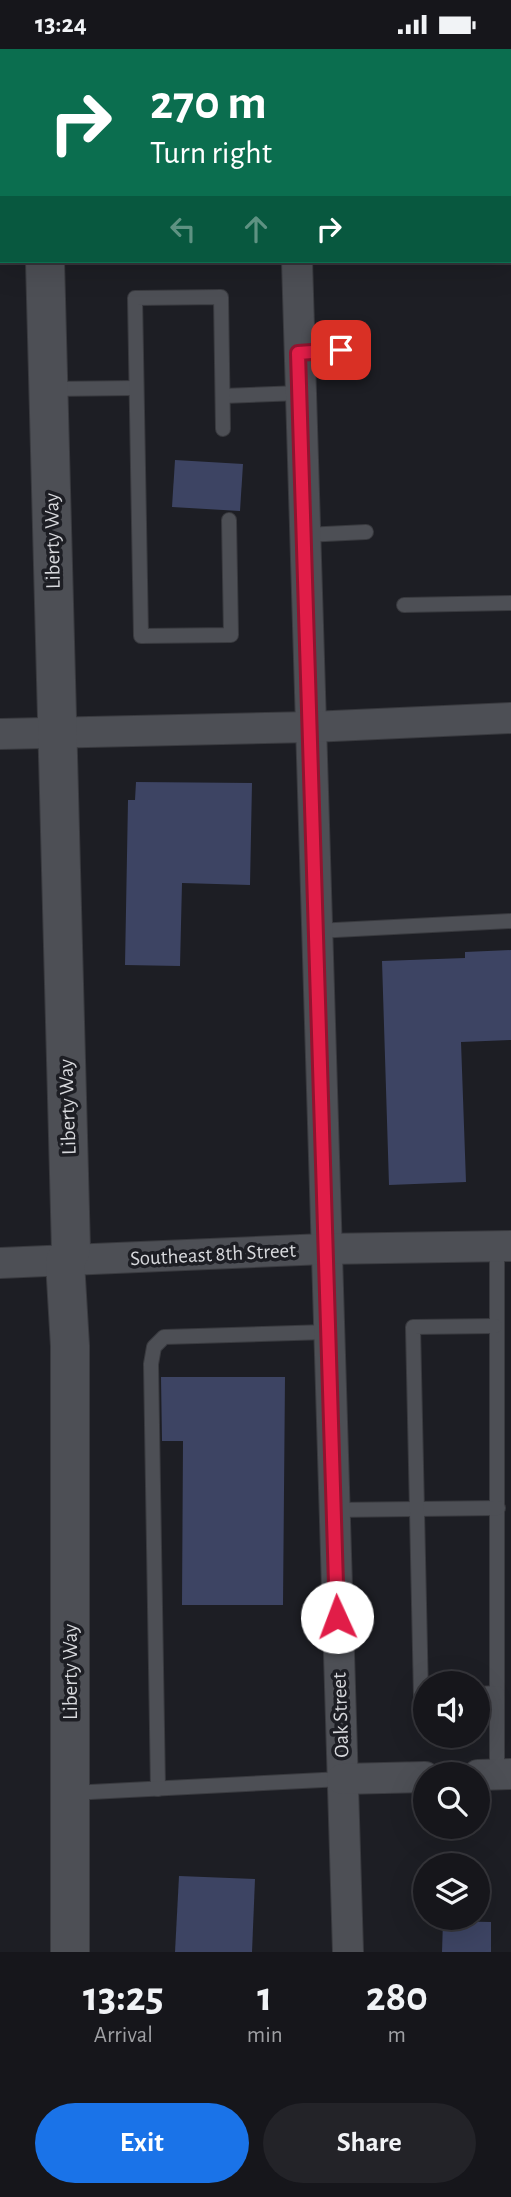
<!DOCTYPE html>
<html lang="en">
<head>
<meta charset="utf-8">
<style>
	:root { --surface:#16161b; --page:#232328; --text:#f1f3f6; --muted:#9e9fa3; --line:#35353a; --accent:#1a73e8 }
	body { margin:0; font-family:"Alegreya Sans",sans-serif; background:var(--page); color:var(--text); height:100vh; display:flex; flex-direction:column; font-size:26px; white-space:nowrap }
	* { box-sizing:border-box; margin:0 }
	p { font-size:23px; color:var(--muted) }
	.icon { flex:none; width:38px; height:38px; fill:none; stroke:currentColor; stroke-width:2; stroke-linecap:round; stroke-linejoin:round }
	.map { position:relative; height:1903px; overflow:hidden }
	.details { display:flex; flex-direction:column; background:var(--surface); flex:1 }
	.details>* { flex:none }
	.guide { position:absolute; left:0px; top:0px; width:511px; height:214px; box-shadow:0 7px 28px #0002,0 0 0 2px var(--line); background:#0b6e4f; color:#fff; overflow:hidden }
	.fabs { position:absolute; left:413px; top:1622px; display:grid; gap:14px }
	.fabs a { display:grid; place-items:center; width:77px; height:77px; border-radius:50%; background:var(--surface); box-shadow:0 7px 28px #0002,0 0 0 2px var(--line); font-size:35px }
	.pin { position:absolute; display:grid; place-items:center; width:60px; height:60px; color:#fff; margin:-30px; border-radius:14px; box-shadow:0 4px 10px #0006 }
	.me { position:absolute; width:77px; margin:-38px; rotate:358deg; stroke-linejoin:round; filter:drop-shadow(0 0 5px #0008) }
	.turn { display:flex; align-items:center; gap:24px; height:147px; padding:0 35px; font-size:32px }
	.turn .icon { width:91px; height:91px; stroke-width:2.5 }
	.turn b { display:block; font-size:49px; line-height:60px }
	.lanes { display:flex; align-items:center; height:66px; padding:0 35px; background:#0003; justify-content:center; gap:35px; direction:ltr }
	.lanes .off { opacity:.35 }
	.eta { display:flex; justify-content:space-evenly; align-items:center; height:119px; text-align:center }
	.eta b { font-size:42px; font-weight:600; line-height:49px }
	.cta { display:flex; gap:14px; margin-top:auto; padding:14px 35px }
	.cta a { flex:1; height:80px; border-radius:42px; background:var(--accent); color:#fff; font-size:28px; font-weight:600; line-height:80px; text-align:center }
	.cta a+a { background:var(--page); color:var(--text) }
	.status { display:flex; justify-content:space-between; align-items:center; height:49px; padding:0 35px; background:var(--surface); direction:ltr }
	.status svg { height:19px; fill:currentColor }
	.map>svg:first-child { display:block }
	.building { fill:#3d4463 }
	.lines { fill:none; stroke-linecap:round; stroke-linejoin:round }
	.lane-casing { stroke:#393a3f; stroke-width:16 }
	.street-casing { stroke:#393a3f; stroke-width:32 }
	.secondary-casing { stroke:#393a3f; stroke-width:40 }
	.lane { stroke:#4d4f55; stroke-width:14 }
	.street { stroke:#4d4f55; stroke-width:30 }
	.secondary { stroke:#4d4f55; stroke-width:38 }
	.route-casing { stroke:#92132f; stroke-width:18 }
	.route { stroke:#e11d48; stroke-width:12 }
	.labels { text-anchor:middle; stroke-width:7; stroke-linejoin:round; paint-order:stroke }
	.street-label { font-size:21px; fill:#d7d8dc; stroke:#1d1e24 }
</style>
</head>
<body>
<div class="status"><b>13:24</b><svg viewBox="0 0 49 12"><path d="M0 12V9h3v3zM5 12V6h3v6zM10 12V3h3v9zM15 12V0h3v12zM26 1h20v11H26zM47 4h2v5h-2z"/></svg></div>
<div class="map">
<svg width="511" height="1903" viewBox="0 0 511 1903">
	<rect width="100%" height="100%" fill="#1d1e24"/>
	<g class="building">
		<polygon points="175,411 243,415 240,462 172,458"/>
		<polygon points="136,733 252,734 250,836 182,834 180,917 125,916 128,751 135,751"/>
		<polygon points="511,901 511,991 461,993 466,1133 389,1136 382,912 465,909 465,903"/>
		<polygon points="161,1328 285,1328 283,1556 182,1556 183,1392 162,1392"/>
		<polygon points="179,1827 255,1830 252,1903 175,1903"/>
		<polygon points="443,1872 491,1873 491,1903 442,1903"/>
	</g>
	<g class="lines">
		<defs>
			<g id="lane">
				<polyline points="298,304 362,300"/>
				<polyline points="49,340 136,339"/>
				<polyline points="223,347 300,344"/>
				<polyline points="223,380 221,248 135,249 141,587 231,586 229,471"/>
				<polyline points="305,486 366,483"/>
				<polyline points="404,556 511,554"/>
				<polyline points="316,882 511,872"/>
				<polyline points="497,1197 497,1726"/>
				<polyline points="333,1461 498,1459"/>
				<polyline points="478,1645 497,1644"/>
				<polyline points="425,1647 421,1647 413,1278 495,1277"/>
				<polyline points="158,1740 151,1315 154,1298 164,1288 327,1283"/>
				<polyline points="71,1744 342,1730"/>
			</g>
			<g id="street">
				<polyline points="509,137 511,137"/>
				<polyline points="297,212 348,1903"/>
				<polyline points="0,685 311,678 511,669"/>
				<polyline points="0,1214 324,1200 511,1197"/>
				<polyline points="478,1726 511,1725"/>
				<polyline points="342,1730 425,1728"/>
			</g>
			<g id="secondary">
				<polyline points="0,154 2,154"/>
				<polyline points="45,212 71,1201 65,1213 70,1297 70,1903"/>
			</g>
		</defs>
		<use href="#lane" class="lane-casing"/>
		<use href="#street" class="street-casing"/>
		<use href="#secondary" class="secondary-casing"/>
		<use href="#lane" class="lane"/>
		<use href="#street" class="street"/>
		<use href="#secondary" class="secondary"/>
	</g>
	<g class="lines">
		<defs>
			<polyline id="route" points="337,1568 298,304 341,301"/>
		</defs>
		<use href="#route" class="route-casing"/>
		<use href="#route" class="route"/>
	</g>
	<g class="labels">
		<g class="street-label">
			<text transform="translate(52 492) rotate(-91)" y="7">Liberty Way</text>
			<text transform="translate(67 1058) rotate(-92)" y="7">Liberty Way</text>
			<text transform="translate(213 1205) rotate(-3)" y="7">Southeast 8th Street</text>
			<text transform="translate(70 1623) rotate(-90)" y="7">Liberty Way</text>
			<text transform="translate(340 1666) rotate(-92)" y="7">Oak Street</text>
		</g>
	</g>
</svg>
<div class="fabs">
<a><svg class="icon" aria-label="sound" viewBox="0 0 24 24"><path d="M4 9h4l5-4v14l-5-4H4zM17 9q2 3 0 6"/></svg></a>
<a><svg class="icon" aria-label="search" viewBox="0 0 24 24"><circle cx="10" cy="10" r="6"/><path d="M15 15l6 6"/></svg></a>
<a><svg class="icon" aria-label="layers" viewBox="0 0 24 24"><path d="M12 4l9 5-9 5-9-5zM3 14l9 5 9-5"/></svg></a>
</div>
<div class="pin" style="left:341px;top:301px;background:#d93025"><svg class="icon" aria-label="arrive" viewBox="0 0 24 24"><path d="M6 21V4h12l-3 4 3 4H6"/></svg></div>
<svg class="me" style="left:337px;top:1568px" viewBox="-20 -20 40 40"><circle r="19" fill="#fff"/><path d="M0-13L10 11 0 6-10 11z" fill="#e11d48"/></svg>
<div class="guide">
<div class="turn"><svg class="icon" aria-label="right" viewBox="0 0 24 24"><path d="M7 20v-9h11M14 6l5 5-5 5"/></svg><div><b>270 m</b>Turn right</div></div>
<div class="lanes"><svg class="icon off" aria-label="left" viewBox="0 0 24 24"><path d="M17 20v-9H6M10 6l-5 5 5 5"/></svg><svg class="icon off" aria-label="ahead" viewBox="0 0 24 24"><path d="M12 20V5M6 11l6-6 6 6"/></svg><svg class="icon" aria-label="right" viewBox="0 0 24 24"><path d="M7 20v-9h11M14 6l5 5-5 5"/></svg></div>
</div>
</div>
<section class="details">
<div class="eta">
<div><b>13:25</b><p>Arrival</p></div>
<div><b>1</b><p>min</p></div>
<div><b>280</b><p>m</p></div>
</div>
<div class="cta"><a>Exit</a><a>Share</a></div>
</section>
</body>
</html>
